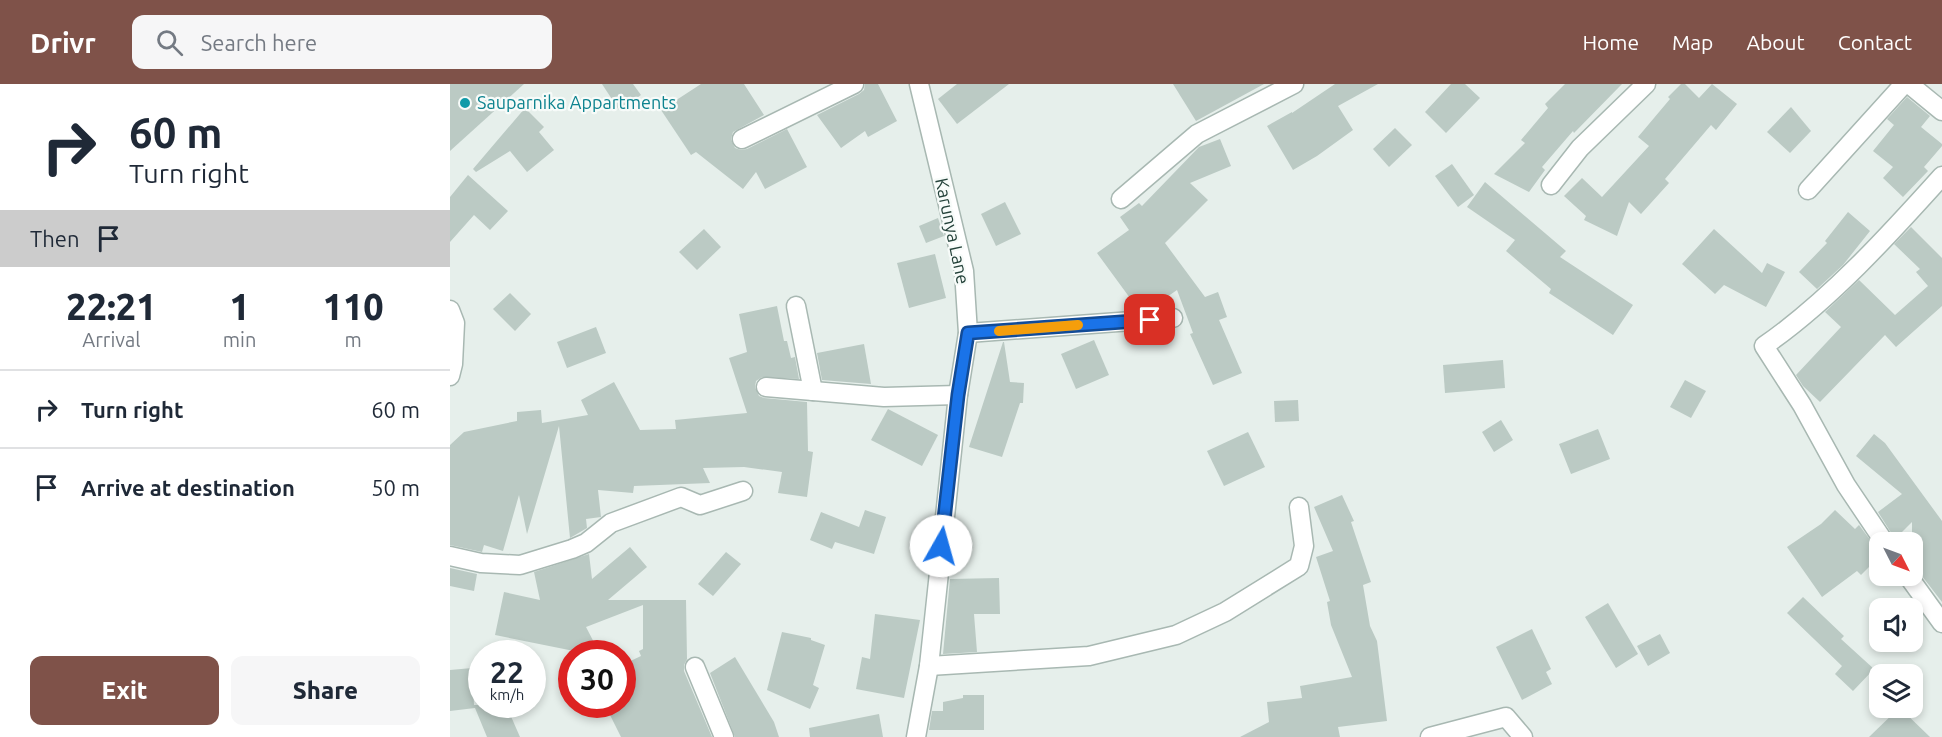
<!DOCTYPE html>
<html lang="en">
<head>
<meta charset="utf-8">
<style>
	:root { --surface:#fff; --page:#f6f6f7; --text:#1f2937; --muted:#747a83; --line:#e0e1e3; --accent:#7f5249 }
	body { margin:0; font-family:Ubuntu,sans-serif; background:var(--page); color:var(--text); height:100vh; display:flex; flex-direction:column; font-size:22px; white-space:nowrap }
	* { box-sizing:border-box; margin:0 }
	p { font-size:20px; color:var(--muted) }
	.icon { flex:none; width:33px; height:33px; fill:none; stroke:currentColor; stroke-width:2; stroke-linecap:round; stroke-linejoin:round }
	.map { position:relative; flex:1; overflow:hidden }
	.panel { display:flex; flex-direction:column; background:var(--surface); width:450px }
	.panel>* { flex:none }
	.banner { background:#fff; color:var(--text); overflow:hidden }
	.needle { width:39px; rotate:132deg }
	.fabs { position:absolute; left:1419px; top:448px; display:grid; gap:12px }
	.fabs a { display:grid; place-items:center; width:54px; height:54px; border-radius:12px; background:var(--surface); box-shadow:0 3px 9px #0003; font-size:30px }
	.speed { position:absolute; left:18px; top:556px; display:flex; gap:12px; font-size:30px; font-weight:700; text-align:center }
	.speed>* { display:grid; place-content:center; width:78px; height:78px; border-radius:50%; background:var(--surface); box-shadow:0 3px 9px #0003; line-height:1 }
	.speed small { font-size:15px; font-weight:400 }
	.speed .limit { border:9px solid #d22; background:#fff; color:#111 }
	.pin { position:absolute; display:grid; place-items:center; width:51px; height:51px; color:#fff; margin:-26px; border-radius:12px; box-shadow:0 3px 9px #0006 }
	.me { position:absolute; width:66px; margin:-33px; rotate:7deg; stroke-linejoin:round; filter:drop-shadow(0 0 4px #0008) }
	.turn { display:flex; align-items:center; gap:21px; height:126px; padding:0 30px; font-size:27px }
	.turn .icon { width:78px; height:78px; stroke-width:2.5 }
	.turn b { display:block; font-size:42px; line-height:51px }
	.then { display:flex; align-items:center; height:57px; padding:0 30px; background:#0003; gap:12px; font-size:22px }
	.eta { display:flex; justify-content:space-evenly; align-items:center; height:102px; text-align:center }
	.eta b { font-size:36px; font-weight:800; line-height:42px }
	.action { display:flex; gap:12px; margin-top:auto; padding:12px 30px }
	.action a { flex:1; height:69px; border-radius:12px; background:var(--accent); color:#fff; font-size:24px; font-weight:800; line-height:69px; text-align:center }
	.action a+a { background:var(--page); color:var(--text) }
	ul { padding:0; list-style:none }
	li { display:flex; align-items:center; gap:18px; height:78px; padding:0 30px; border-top:2px solid var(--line) }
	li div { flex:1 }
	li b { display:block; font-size:22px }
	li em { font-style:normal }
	header { display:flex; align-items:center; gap:36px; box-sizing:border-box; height:84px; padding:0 30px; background:var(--accent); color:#fff }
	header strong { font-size:28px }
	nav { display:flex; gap:33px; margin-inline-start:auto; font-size:21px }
	.search { width:420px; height:54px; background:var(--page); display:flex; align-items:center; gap:15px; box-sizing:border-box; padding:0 21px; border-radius:12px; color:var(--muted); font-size:22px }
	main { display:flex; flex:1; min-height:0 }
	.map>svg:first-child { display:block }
	.building { fill:#bbcac4 }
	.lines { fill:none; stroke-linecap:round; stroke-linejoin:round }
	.minor-casing { stroke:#a8b8b2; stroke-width:21 }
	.tertiary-casing { stroke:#a8b8b2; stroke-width:21 }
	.minor { stroke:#fff; stroke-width:18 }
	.tertiary { stroke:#fff; stroke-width:18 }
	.route-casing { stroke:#114b97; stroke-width:15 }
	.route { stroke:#1a73e8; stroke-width:10 }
	.slow { stroke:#f59e0b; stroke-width:10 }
	.culture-dot { fill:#0f9aa8; stroke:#f7fbf9; stroke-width:2 }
	.labels { text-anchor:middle; stroke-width:4.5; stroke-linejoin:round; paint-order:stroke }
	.culture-label { font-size:18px; fill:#0d838f; stroke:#f7fbf9; text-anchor:start }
	.street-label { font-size:18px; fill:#24423a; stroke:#f7fbf9 }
</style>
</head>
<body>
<header>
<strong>Drivr</strong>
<div class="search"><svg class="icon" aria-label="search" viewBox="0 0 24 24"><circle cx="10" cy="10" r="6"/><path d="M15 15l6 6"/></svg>Search here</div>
<nav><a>Home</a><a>Map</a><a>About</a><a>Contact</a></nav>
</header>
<main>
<section class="panel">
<div class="banner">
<div class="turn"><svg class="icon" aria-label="right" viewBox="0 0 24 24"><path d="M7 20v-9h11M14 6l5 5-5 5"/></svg><div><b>60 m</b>Turn right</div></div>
<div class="then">Then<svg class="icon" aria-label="arrive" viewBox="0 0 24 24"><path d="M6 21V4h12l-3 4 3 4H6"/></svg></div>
</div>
<div class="eta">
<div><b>22:21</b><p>Arrival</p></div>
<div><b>1</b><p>min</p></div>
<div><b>110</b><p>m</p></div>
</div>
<ul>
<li><svg class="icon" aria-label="right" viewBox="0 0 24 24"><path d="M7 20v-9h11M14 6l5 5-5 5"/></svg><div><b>Turn right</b></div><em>60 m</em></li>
<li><svg class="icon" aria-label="arrive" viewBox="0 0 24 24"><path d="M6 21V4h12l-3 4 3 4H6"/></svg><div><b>Arrive at destination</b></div><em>50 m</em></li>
</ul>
<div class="action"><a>Exit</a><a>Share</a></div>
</section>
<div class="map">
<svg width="1492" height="653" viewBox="0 0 1492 653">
	<rect width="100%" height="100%" fill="#e6efeb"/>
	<g class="building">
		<polygon points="0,0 74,0 0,67"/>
		<polygon points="152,0 183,0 191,11 169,26"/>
		<polygon points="251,0 294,0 314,31 283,48 281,55 285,64 291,66 297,65 337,45 357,83 315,105 306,88 293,105 246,68 241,71 211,26"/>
		<polygon points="415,0 428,0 447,37 418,53 415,47 391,64 367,31 409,10 414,6"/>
		<polygon points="507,0 559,0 507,40 488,15"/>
		<polygon points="723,0 814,0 746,37"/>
		<polygon points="885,0 928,0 888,22 903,46 867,72 843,86 817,42 842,28 842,29"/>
		<polygon points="1001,0 1015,0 1030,14 996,49 975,28"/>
		<polygon points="1115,0 1172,0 1124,49 1123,47 1092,83 1095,86 1079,108 1044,90 1075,59 1071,56 1098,24 1095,20"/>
		<polygon points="1231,0 1235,0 1249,14 1262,0 1287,20 1266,46 1261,41 1215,95 1219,99 1191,130 1179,118 1167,152 1134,136 1136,132 1114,112 1132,94 1152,113 1199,62 1188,53 1220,15 1218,13"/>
		<polygon points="1457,13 1480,32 1471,43 1492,60 1492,62 1474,83 1478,87 1453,113 1433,94 1443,83 1423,67 1444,41 1437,35"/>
		<polygon points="1341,23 1361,47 1340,69 1317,48"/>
		<polygon points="75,24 94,43 89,48 104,66 77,88 60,67 26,88 23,85"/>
		<polygon points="945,44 962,61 939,83 923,65"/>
		<polygon points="770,55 781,82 740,99 758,116 715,159 755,213 768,208 777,233 769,236 792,289 763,301 740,250 743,249 727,206 701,224 688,225 647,169 679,146 670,133 689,119 692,122 749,63"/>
		<polygon points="1002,80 1024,111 1008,123 985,92"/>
		<polygon points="18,91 58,127 40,146 24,131 0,158 0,113"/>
		<polygon points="1035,98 1116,167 1110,173 1183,221 1163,251 1099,209 1101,205 1056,167 1065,156 1017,123"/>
		<polygon points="555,118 571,150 546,162 531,130"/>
		<polygon points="1398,128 1420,147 1393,181 1367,205 1349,188 1377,159 1375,157"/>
		<polygon points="488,134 494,152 476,159 469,142"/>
		<polygon points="1461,143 1492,174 1492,222 1446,263 1435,251 1370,318 1353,302 1346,291 1391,243 1375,228 1409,196 1445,231 1478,202 1466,188 1470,185 1444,160"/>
		<polygon points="254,145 271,163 247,186 229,168"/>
		<polygon points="1264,145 1312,189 1317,179 1335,188 1316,223 1274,201 1265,210 1232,180"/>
		<polygon points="485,170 496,214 459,224 447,179"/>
		<polygon points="60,209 81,230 65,247 43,225"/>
		<polygon points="327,222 334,257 337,257 341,274 345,273 349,295 312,293 306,297 305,303 309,312 314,314 357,318 358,367 363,368 357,413 328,409 332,388 294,383 253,384 260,399 184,402 183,409 148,406 151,433 136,435 137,444 120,454 109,342 77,450 69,411 53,467 34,461 32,468 0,461 0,361 14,348 67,337 67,328 91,326 92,339 138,331 131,316 164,298 190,346 226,345 225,336 297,329 279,274 297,268 289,230"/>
		<polygon points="146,243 156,269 117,284 107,258"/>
		<polygon points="644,256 659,291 626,305 611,270"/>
		<polygon points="553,258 554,258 560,298 574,299 573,319 570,319 552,373 519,363"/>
		<polygon points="414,260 421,300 372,296 367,269"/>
		<polygon points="1053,276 1055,304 995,309 993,281"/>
		<polygon points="1235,296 1256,307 1241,334 1220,323"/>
		<polygon points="848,316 849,337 825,338 824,317"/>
		<polygon points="438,325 488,351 472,382 421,356"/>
		<polygon points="1051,336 1063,356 1044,368 1032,348"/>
		<polygon points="1148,345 1160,375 1121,390 1109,360"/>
		<polygon points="798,348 815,383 774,402 757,367"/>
		<polygon points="1424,350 1435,359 1492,437 1492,518 1462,479 1462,438 1445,455 1428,428 1452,410 1406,372"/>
		<polygon points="892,411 904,437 901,438 921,498 913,501 920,542 927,557 937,637 888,643 890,653 790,653 819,638 817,618 852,614 850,602 902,593 881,541 877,518 880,517 866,473 883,467 864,423"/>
		<polygon points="415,426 436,433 424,470 385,458 382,465 360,456 371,428 409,443"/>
		<polygon points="1385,426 1405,445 1409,441 1430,469 1430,472 1411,491 1407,487 1372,513 1337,463 1371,440"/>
		<polygon points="180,463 197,483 158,516 236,516 237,575 234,581 234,587 262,653 171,653 155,621 172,621 172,581 191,572 189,567 193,565 193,521 136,543 150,570 139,570 45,551 54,508 90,516 84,488 139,470 142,495"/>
		<polygon points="276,468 291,480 263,512 248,500"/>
		<polygon points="0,484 27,490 24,507 0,502"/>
		<polygon points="549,494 550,530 524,530 527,568 493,570 500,495"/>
		<polygon points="1353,513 1394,552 1391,555 1424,585 1403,607 1385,590 1392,582 1337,529"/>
		<polygon points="1158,519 1188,570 1166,584 1135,533"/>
		<polygon points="425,530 470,536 454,614 406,605 412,573 420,575"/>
		<polygon points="1082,545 1101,585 1096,588 1102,600 1072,616 1046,563"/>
		<polygon points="332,548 361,554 361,556 375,561 363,601 369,604 360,625 317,606"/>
		<polygon points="1210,550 1220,569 1198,582 1187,562"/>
		<polygon points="285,573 324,638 329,653 285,653 260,589"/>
		<polygon points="22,584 24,621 56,621 70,653 37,653 25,624 0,627 0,586"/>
		<polygon points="513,611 534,611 534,646 479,646 482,627 493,627 493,618 513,614"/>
		<polygon points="1449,624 1450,624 1480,653 1419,653"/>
		<polygon points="429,630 433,653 360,653 359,644"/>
	</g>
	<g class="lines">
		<defs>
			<g id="minor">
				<polyline points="292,55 404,0"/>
				<polyline points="1101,101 1130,64 1196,0"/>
				<polyline points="1358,106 1454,0"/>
				<polyline points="671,115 747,50 844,0"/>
				<polyline points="346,222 363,307"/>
				<polyline points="0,226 5,239 3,280 0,292"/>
				<polyline points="518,249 723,234"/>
				<polyline points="316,303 434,313 508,311"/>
				<path d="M 1435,459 L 1396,401 L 1352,321 L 1314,262 C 1379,217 1439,151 1492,92"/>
				<polyline points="0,472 31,479 70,481 122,465 136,459 161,439 231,413 250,421 293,407"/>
				<polyline points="1458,492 1492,539"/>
				<polyline points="479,582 639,572 726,551 775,528 849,482 854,462 849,423"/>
				<polyline points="245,583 274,653"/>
				<polyline points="466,653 479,582 508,311 518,249 514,187 469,0"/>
				<polyline points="980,653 1056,633 1073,653"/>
			</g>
			<polyline id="tertiary" points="1459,0 1492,27"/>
		</defs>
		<use href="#minor" class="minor-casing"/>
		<use href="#tertiary" class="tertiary-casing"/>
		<use href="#minor" class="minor"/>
		<use href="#tertiary" class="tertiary"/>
	</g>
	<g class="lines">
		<defs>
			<polyline id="route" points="491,462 508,311 518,249 700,236"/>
		</defs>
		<use href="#route" class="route-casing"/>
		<use href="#route" class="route"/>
		<polyline class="slow" points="549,247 628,241"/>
	</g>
	<circle class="culture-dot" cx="15" cy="19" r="6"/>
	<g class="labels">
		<g class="culture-label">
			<text x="27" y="25">Sauparnika Appartments</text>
		</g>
		<g class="street-label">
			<text transform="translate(502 147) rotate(78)" y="6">Karunya Lane</text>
		</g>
	</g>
</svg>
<div class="fabs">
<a><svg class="needle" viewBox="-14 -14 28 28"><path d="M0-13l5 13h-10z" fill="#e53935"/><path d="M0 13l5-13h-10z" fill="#747a83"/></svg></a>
<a><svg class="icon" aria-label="sound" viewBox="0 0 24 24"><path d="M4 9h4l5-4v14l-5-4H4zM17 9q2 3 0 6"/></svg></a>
<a><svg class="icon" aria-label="layers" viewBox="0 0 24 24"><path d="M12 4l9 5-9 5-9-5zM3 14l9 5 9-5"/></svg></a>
</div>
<div class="speed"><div>22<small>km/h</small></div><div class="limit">30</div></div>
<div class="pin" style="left:700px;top:236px;background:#d93025"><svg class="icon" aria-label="arrive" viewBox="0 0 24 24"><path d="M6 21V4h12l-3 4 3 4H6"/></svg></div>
<svg class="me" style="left:491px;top:462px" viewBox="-20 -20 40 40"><circle r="19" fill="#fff"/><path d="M0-13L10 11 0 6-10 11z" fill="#1a73e8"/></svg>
</div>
</main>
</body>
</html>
